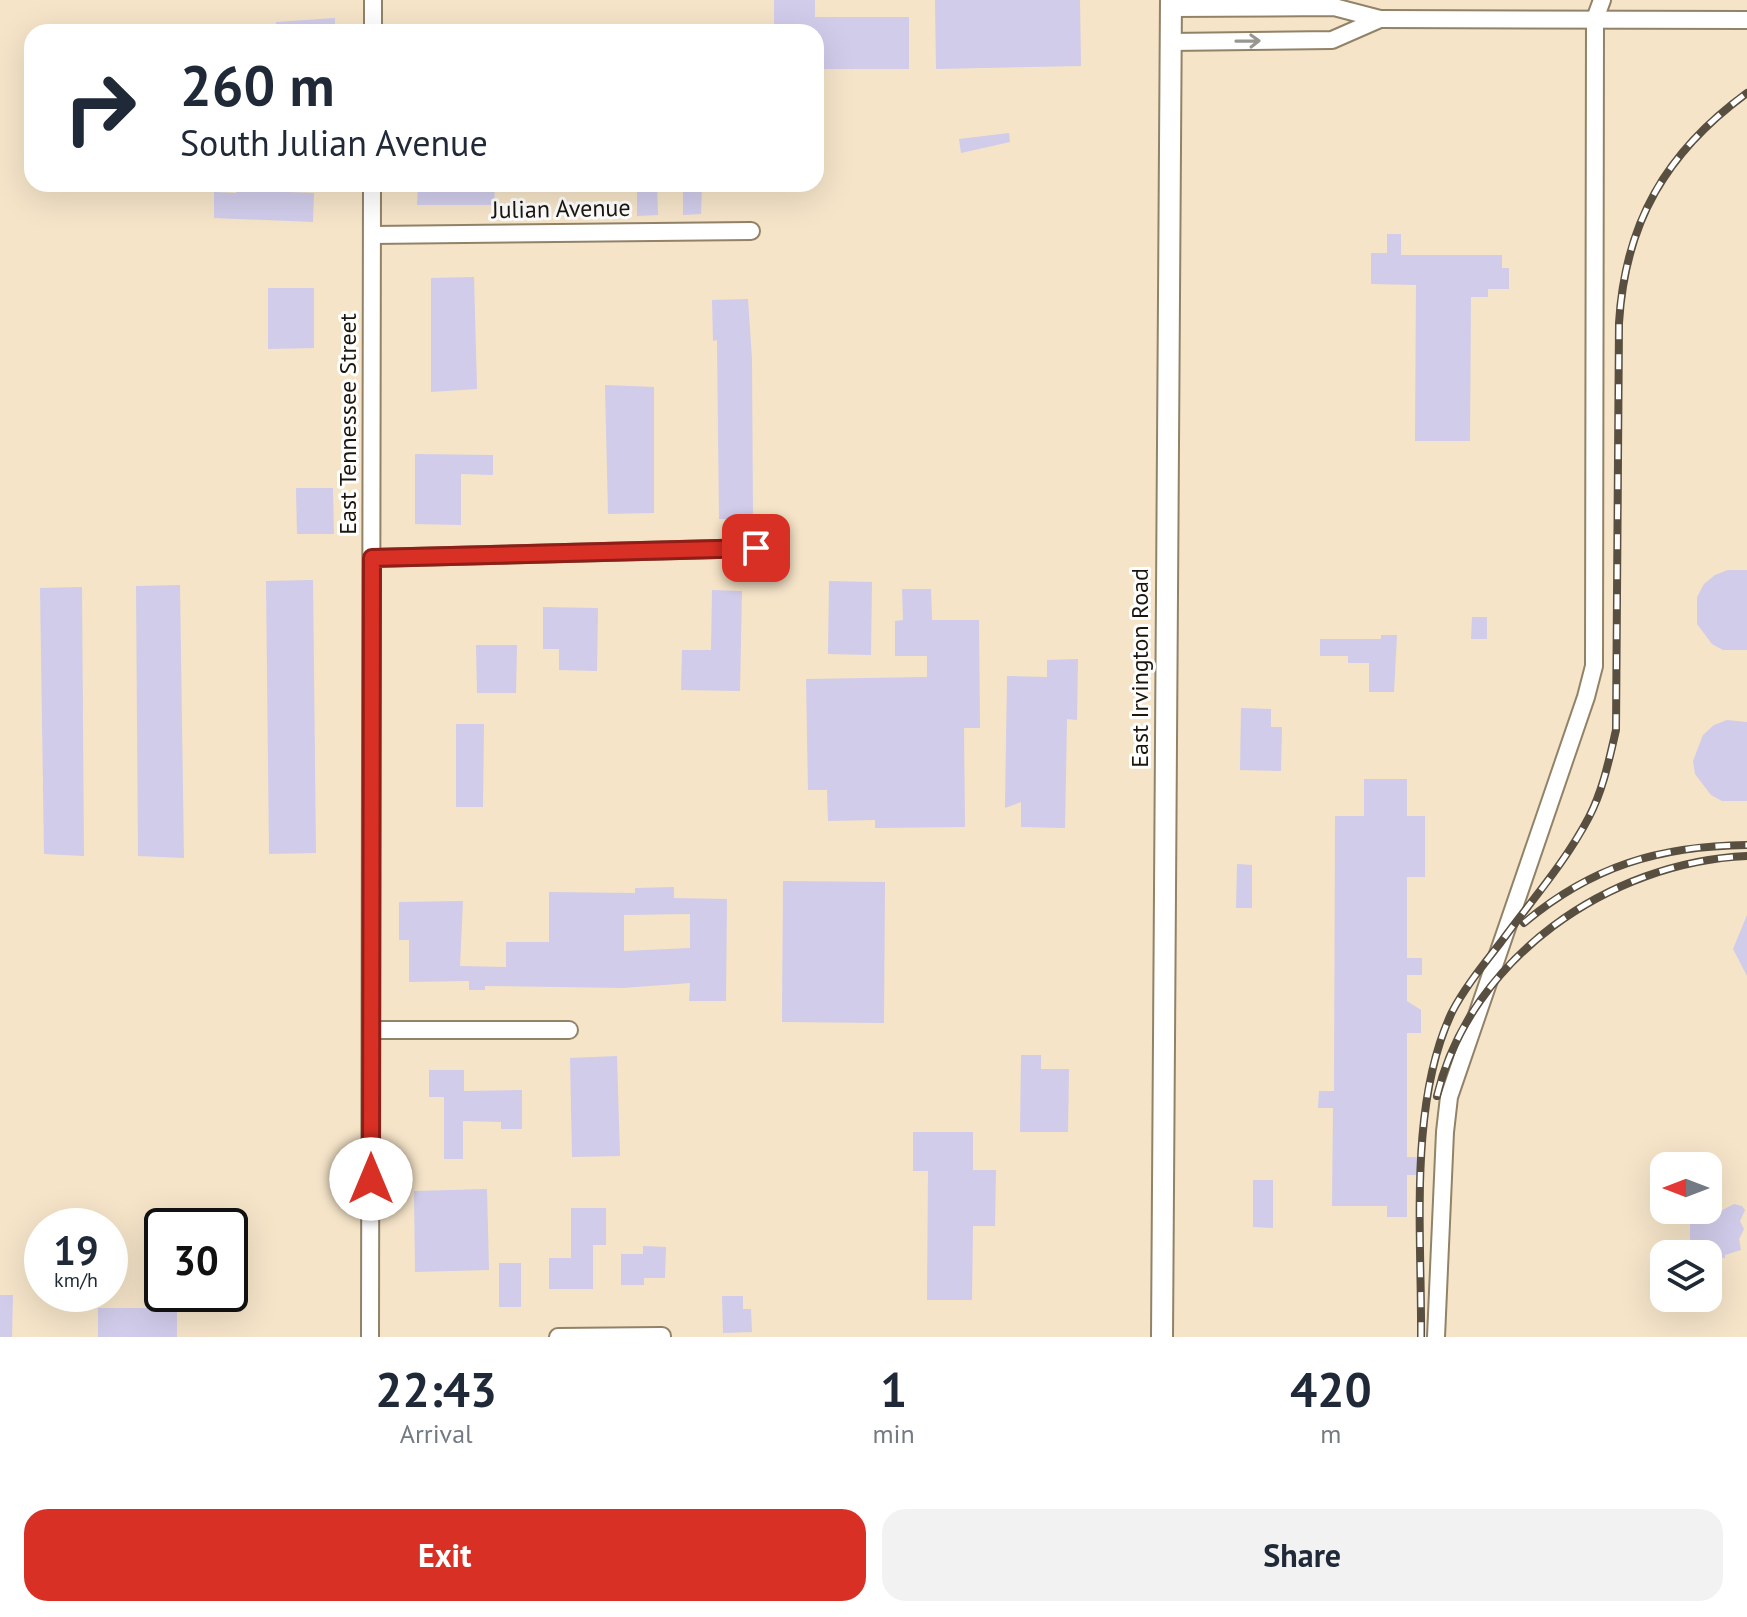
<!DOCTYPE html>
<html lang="en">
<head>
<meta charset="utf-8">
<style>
	:root { --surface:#fff; --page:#f2f2f3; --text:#1f2937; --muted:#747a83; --accent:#d93025 }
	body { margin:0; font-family:"PT Sans",sans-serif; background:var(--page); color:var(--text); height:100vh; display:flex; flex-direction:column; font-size:30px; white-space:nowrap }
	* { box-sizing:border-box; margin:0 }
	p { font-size:26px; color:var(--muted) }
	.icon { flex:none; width:44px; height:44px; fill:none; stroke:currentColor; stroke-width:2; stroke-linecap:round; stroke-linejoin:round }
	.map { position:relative; height:1337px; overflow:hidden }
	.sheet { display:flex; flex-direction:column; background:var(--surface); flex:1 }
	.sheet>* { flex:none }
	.banner { position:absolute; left:24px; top:24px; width:800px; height:168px; border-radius:24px; box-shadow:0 8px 32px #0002; background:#fff; color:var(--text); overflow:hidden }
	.needle { width:52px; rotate:270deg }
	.fabs { position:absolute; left:1650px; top:1152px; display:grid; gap:16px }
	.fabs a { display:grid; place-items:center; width:72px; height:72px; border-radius:16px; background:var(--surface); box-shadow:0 8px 32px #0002; font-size:40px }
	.speed { position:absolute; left:24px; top:1208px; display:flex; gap:16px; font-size:40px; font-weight:700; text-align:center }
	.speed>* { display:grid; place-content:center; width:104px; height:104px; border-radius:50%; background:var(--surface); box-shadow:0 8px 32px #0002; line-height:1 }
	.speed small { font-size:20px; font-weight:400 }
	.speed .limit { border:4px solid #111; border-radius:12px; background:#fff; color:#111 }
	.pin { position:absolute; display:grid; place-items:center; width:68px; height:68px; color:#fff; margin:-34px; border-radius:16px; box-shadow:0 4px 12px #0006 }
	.me { position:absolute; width:88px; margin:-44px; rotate:0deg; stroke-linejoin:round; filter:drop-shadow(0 0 6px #0008) }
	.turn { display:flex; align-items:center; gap:28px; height:168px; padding:0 24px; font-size:36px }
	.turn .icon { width:104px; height:104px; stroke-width:2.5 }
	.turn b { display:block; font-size:56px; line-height:68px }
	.eta { display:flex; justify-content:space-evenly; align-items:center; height:136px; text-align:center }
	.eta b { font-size:48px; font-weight:700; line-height:56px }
	.primary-button { display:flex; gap:16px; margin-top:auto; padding:16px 24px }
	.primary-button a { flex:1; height:92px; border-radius:24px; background:var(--accent); color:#fff; font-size:32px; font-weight:700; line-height:92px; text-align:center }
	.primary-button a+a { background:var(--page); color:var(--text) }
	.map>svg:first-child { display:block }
	.building { fill:#d0ccea; fill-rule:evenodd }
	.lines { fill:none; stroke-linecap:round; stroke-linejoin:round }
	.minor-casing { stroke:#918268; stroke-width:20 }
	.tertiary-casing { stroke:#918268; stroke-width:24 }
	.minor { stroke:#fff; stroke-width:16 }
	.tertiary { stroke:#fff; stroke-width:20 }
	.rail-casing { stroke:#584f40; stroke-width:8 }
	.rail { stroke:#fff; stroke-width:5; stroke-dasharray:15; stroke-linecap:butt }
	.oneway { stroke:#999692 }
	.route-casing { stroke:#8d1f18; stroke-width:20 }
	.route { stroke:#d93025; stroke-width:14 }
	.labels { text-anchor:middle; stroke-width:6; stroke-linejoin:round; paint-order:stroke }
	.street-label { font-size:24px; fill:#1c160c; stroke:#fff }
</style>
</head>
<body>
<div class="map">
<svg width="1747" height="1337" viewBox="0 0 1747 1337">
	<rect width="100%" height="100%" fill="#f5e4c8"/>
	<g class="building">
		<polygon points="774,0 815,0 815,17 909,17 909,69 816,69 816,32 774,32"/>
		<polygon points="935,0 1080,0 1081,66 936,69"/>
		<polygon points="335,18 335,32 276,32 276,22"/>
		<polygon points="1009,133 1010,142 961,153 959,139"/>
		<polygon points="418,184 495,184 494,205 417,205"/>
		<polygon points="637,184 657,184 658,215 637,216"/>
		<polygon points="683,184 702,184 701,214 683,215"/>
		<polygon points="237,190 314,193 313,222 214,218 214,192 236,193"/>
		<polygon points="1387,234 1401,234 1401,255 1502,255 1502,268 1509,268 1509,289 1488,289 1488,297 1471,297 1470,441 1415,441 1416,285 1371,284 1371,253 1387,253"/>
		<polygon points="474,277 477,389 431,392 431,278"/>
		<polygon points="268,288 314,288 314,348 268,349"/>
		<polygon points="748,299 752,359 753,519 719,519 717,340 713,341 712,300"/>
		<polygon points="605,385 654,387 654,513 608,514"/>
		<polygon points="415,454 493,455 493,475 461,474 461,525 415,524"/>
		<polygon points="296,488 333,488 334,534 297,534"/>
		<polygon points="1728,570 1747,570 1747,650 1723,650 1712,644 1697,624 1697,597 1704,584 1715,575"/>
		<polygon points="313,580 316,853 269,854 266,581"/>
		<polygon points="829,581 872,582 871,655 828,654"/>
		<polygon points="180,585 184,858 138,856 136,586"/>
		<polygon points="82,587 84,856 44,854 40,588"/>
		<polygon points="902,589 931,589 932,620 979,620 980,728 964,728 965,827 875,828 875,820 828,821 827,790 808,790 806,679 927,677 927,656 895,656 895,621 903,620"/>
		<polygon points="712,590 742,591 740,691 681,690 682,650 711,650"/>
		<polygon points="543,607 598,608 597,671 559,670 559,649 543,649"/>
		<polygon points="1472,617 1487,617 1487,639 1471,639"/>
		<polygon points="1381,635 1397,635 1394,692 1369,692 1369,663 1348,663 1348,656 1320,656 1320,639 1381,639"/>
		<polygon points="476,645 517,645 516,693 477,693"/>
		<polygon points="1078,659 1077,720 1067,719 1065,828 1021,827 1021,802 1005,808 1007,676 1047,677 1047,660"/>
		<polygon points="1241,708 1271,709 1271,727 1282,727 1281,771 1240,770"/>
		<polygon points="1727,720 1747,722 1747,801 1722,801 1711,795 1695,774 1693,761 1703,735 1714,725"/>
		<polygon points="456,724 484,724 483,807 456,807"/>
		<polygon points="1364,779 1407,779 1407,816 1425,816 1425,877 1407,877 1407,958 1422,958 1422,975 1407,975 1407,1001 1421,1010 1421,1033 1407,1033 1407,1157 1417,1157 1417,1175 1407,1175 1407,1217 1387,1217 1387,1206 1332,1206 1333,1108 1318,1108 1319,1091 1334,1091 1335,816 1364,816"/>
		<polygon points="1237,864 1252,865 1252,908 1236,908"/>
		<polygon points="783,881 885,882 884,1023 782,1022"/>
		<path d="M 674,887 L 674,898 L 727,899 L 726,1001 L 689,1001 L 690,983 L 623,988 L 485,986 L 485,990 L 469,990 L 469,981 L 409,982 L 409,940 L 399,940 L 399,902 L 463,901 L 460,966 L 506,967 L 506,942 L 549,942 L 549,892 L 635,893 L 635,888 ZM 690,914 L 690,948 L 624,951 L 624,915 Z"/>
		<polygon points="1747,915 1747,976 1733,949"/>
		<polygon points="1021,1055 1041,1055 1041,1069 1069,1069 1068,1132 1020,1132"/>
		<polygon points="617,1056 620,1156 572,1157 570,1058"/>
		<polygon points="429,1070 464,1070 464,1091 522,1090 522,1129 501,1129 501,1122 463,1121 463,1159 444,1159 444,1097 429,1097"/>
		<polygon points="913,1132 973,1132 973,1170 996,1170 995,1226 973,1226 972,1300 927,1300 928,1171 913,1171"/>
		<polygon points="1253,1180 1273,1180 1273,1228 1253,1227"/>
		<polygon points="487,1189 489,1270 415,1272 414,1191"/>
		<polygon points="1734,1204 1742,1206 1745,1210 1740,1221 1744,1229 1739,1239 1741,1250 1725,1255 1725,1258 1690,1254 1690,1210 1713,1210 1713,1215"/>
		<polygon points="571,1208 606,1208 606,1245 593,1245 593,1289 549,1289 549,1258 571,1258"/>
		<polygon points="643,1246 666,1247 665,1278 644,1278 644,1285 621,1285 621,1254 643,1254"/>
		<rect x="499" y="1263" width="22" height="44"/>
		<polygon points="0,1295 13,1295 12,1337 0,1337"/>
		<polygon points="722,1296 743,1296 743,1309 751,1309 752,1332 723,1333"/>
		<rect x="98" y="1308" width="79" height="29"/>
	</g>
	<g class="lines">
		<defs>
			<g id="minor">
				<polyline points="373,0 373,32"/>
				<polyline points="1380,19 1747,20"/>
				<polyline points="1170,42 1332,40 1380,19 1334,7 1171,8"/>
				<polyline points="372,235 751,231"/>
				<polyline points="372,558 756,548"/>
				<polyline points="371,1030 569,1030"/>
				<polyline points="370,1337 372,184"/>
				<polyline points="558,1337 662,1336"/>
				<polyline points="1436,1337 1445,1132 1449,1097 1586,697 1594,666 1595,19 1602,0"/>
			</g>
			<polyline id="tertiary" points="1162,1337 1171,0"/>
		</defs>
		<use href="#minor" class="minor-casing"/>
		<use href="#tertiary" class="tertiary-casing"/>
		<use href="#minor" class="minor"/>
		<use href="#tertiary" class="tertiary"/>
		<defs>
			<g id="rail">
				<path d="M 1524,923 C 1592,866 1659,846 1747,845"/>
				<path d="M 1437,1096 C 1470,958 1609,862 1747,856"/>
				<path d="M 1421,1337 C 1422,1235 1408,1105 1452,1012 C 1465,987 1484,964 1501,942 C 1531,901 1565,863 1589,817 C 1603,790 1609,760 1616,730 L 1619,323 C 1625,223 1666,152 1747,93"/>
			</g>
		</defs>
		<use href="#rail" class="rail-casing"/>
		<use href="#rail" class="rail"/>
	</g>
	<defs><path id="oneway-shaft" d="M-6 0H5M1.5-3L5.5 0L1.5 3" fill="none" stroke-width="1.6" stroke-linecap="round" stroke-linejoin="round" transform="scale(2)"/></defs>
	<use class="oneway" href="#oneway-shaft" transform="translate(1248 41) rotate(-1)"/>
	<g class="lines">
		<defs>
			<polyline id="route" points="371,1179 372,558 756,548"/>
		</defs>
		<use href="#route" class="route-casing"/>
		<use href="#route" class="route"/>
	</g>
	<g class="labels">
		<g class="street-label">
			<text transform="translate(561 209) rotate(-1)" y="8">Julian Avenue</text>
			<text transform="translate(348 424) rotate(-90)" y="8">East Tennessee Street</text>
			<text transform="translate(1140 668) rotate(-90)" y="8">East Irvington Road</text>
		</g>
	</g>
</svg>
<div class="fabs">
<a><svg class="needle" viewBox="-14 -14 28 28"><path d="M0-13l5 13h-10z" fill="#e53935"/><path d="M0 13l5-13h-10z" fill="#747a83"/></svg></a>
<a><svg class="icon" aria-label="layers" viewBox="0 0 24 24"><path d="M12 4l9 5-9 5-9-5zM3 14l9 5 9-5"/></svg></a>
</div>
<div class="speed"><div>19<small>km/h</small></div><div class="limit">30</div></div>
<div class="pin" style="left:756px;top:548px;background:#d93025"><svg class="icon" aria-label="arrive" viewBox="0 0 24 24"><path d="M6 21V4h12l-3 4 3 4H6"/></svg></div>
<svg class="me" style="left:371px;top:1179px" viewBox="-20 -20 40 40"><circle r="19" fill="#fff"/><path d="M0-13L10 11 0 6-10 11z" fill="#d93025"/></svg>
<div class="banner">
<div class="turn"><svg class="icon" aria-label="right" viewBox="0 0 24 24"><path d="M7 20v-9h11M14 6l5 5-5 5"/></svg><div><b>260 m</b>South Julian Avenue</div></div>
</div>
</div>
<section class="sheet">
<div class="eta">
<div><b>22:43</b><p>Arrival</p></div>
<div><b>1</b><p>min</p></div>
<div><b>420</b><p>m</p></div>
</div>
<div class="primary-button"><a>Exit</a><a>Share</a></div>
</section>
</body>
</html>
